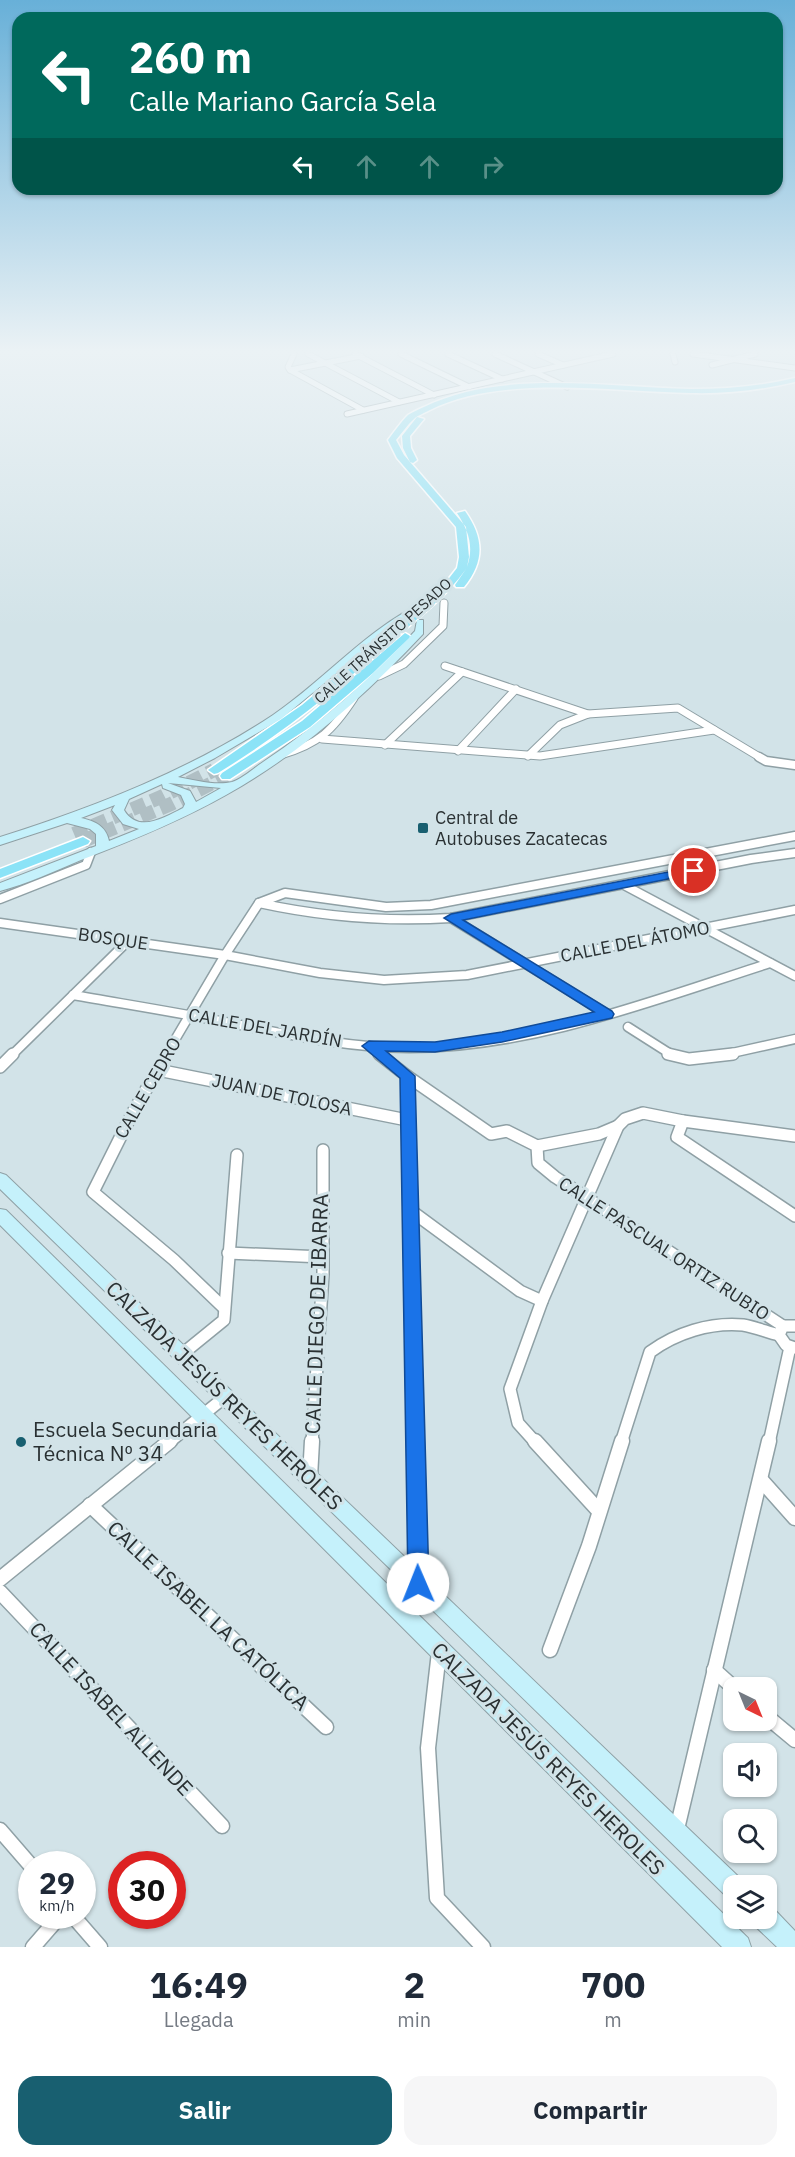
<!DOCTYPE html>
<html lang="es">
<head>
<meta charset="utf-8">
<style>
	:root { --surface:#fff; --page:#f6f6f7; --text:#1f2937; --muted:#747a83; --accent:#185f70 }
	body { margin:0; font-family:"IBM Plex Sans",sans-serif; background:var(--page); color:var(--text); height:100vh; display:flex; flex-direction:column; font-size:22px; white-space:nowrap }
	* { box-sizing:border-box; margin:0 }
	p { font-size:20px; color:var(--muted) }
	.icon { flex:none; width:33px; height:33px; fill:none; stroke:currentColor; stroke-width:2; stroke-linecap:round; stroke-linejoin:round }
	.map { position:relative; height:1947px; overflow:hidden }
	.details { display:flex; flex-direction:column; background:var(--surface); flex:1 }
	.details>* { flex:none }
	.hud { position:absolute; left:12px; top:12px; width:771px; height:183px; border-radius:18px; box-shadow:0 2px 4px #0004; background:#00695c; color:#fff; overflow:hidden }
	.needle { width:39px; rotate:137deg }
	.controls { position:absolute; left:723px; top:1677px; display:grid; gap:12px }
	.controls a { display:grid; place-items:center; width:54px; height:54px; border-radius:12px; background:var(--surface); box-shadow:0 2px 4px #0004; font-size:30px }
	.speed { position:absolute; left:18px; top:1851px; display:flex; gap:12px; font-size:30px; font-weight:700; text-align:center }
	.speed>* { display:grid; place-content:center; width:78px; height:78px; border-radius:50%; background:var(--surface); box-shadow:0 2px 4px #0004; line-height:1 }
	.speed small { font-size:15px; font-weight:400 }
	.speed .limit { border:9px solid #d22; background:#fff; color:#111 }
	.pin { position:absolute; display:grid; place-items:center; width:51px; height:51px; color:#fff; margin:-26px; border:3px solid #fff; border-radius:50%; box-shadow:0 2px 6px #0007 }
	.me { position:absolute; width:66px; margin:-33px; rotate:359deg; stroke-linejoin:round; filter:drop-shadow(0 0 4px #0008) }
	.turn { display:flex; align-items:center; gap:21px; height:126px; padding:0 18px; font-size:27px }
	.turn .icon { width:78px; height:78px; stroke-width:2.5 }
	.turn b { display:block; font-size:42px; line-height:51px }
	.lanes { display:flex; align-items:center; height:57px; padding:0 18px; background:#0003; justify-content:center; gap:30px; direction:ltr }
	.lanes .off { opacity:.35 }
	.eta { display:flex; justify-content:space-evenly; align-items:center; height:102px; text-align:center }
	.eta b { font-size:36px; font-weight:700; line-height:42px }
	.primary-button { display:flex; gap:12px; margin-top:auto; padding:12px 18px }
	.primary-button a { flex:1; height:69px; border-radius:18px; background:var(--accent); color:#fff; font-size:24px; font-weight:700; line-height:69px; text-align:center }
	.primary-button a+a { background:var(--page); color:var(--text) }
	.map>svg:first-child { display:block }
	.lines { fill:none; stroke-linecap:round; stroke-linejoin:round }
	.primary-tunnel { stroke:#b0bfc4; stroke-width:14; stroke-dasharray:14 7; stroke-linecap:butt }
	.street-far4-casing { stroke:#8fa0a5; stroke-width:7 }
	.street-far3-casing { stroke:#8fa0a5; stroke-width:9 }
	.street-far2-casing { stroke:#8fa0a5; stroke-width:11 }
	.street-far1-casing { stroke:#8fa0a5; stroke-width:14 }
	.street-casing { stroke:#8fa0a5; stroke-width:17 }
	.secondary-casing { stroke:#8fa0a5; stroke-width:2 }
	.primary-casing { stroke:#fff; stroke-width:3 }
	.street-far4 { stroke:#fff; stroke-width:5 }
	.street-far3 { stroke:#fff; stroke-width:7 }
	.street-far2 { stroke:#fff; stroke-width:8 }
	.street-far1 { stroke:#fff; stroke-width:11 }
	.street { stroke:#fff; stroke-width:14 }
	.secondary { fill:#c5f1fb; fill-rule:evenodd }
	.primary { fill:#8be3f7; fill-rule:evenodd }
	.route { fill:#1a73e8; stroke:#114b97; stroke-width:1.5 }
	.poi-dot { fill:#185f70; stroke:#d2e3e8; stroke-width:2 }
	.labels { text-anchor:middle; stroke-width:6; stroke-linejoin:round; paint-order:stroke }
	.far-street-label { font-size:15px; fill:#293032; stroke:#d2e3e8 }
	.poi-label { font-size:18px; fill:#293032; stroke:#d2e3e8; text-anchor:start }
	.street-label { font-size:18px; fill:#293032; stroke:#d2e3e8 }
	.near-street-label { font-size:21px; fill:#293032; stroke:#d2e3e8 }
	.near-poi-label { font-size:21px; fill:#293032; stroke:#d2e3e8; text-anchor:start }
</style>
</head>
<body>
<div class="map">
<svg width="795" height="1947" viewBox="0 0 795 1947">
	<rect width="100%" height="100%" fill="#d2e3e8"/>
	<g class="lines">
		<g class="primary-tunnel">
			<polyline points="74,834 161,797 214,770"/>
			<polyline points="83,841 171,804 226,776"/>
		</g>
		<defs>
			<g id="street-far4">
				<polyline points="294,354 288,367 290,370 363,410"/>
				<polyline points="308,354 399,402"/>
				<polyline points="355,354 434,395"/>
				<polyline points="401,354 469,387"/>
				<polyline points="448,354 502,379"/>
				<polyline points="495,354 567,387"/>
				<polyline points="538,354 563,365"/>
				<polyline points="673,354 675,362"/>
				<polyline points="693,354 795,368"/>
				<polyline points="712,365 755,354"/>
				<polyline points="290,370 361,356"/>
				<polyline points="347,414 613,354"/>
			</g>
			<g id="street-far3">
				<polyline points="445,666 588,714 678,708 761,758"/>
				<polyline points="379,676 404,664 443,626 444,603"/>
				<polyline points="322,739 540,756 714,730"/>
				<polyline points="385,745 462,672"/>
				<polyline points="458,751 516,689"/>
				<path d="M 281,755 C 319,744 333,730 354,698"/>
				<polyline points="528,756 560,725 588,714"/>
			</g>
			<g id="street-far2">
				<polyline points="759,757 766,761 795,765"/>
				<polyline points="624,885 795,976"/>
				<polyline points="0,899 86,865 91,852"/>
				<path d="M 259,903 C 323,917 386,922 451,918 L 751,859 L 795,853"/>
				<polyline points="451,918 607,1014"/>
				<polyline points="0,923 225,955 320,973 384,980 467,975 795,910"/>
				<path d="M 73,995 C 124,1004 175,1012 225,1022 C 286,1034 347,1048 409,1048 C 532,1048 654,1000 770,963"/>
				<polyline points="628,1027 672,1055"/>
				<polyline points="369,1046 381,1055"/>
				<polyline points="12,1055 128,941"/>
				<polyline points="166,1055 225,955 259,903 285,893 386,907 431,905 795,836"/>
				<polyline points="723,1055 795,1039"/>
			</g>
			<g id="street-far1">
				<polyline points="167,1054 133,1112 93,1192 174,1260 224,1308"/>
				<polyline points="379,1054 407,1076 415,1443"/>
				<polyline points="668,1054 689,1059 733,1054"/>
				<polyline points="0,1067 13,1054"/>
				<polyline points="158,1070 407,1120"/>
				<polyline points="407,1076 491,1134 507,1131 537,1146 538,1163 555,1177 783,1326"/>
				<polyline points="683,1121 677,1137 795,1216"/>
				<polyline points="537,1146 599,1134 618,1126"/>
				<polyline points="410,1210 520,1291 542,1301"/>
				<polyline points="228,1253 323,1257"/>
				<polyline points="795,1326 783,1326 779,1335 786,1345 795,1348"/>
				<polyline points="181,1355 224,1320 237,1155"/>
				<polyline points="168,1443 225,1397"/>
				<polyline points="312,1443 323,1274 323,1150"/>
				<polyline points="536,1443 518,1423 510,1389 542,1301 618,1126 625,1119 643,1113 683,1121 795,1136"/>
				<path d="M 621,1443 L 650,1352 C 676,1333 710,1322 743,1325 C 755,1327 767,1332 779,1335"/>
				<polyline points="769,1443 790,1347"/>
			</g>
			<g id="street">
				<polyline points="415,1441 418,1581"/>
				<polyline points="535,1441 599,1511"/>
				<polyline points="310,1477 312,1441"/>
				<polyline points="761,1480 795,1518"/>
				<polyline points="90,1505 326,1727"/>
				<polyline points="0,1579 170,1441"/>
				<polyline points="0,1592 222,1826"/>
				<polyline points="550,1650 589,1546 622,1441"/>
				<polyline points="439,1652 428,1748 437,1898 483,1947"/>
				<polyline points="714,1670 734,1688"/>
				<polyline points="766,1716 795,1740"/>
				<polyline points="677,1829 769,1441"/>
				<polyline points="0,1830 32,1867"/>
				<polyline points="73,1916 100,1947"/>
				<polyline points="33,1947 60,1916"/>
			</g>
			<g id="secondary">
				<path d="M 426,601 L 434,603 L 385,633 L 281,719 L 215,758 L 178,777 C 194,780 216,786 232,782 C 242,779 254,768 263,762 C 319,725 369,680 415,631 L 417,620 L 423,620 L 423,634 C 365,696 301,753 226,795 C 180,821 131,841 81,860 C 55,871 27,884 0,891 L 0,883 L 96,846 L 96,834 L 90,829 L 67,823 L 0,845 L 0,837 C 95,807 190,770 273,715 C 326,679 367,628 426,601 ZM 168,783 L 221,788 L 196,802 L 190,791 ZM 162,784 L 163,788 L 181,795 L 185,804 L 183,808 C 165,817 138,834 124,810 L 129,799 ZM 115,805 L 112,810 L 123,824 L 139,829 L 109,841 C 106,826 95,821 81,818 Z"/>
				<polygon points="0,1173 6,1175 742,1880 745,1886 734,1886 734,1900 726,1896 0,1189"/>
				<polygon points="0,1209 6,1210 748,1938 751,1947 722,1947 0,1225"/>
				<polygon points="766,1907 774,1909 795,1931 795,1947 777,1947 756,1927 753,1918 766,1918"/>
			</g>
			<g id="primary">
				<path d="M 795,378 L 795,382 C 761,390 726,394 691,393 C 611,392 502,374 430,410 C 425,413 418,415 414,419 C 407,425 402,433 396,440 L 404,455 L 466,527 L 469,557 L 467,567 C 474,547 469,531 457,513 L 465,511 C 484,538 485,561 464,587 L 456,587 L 455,585 L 466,569 C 446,597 419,617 394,639 C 338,688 282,734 218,773 L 214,774 L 208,770 L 302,705 L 443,586 L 457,568 L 459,557 L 456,527 L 397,458 L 388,440 C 394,432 401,422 408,415 C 413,412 419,409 424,407 C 501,369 607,387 691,389 C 726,389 761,386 795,378 Z"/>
				<polygon points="417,417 424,419 410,436 411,448 417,460 413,463 410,462 403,448 402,436"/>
				<polygon points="405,633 410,636 409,638 373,673 310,727 230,779 222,779 220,776 222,773 302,721"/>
				<polygon points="83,837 90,841 88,844 0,878 0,869"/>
			</g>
		</defs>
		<use href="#street-far4" class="street-far4-casing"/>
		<use href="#street-far3" class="street-far3-casing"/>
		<use href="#street-far2" class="street-far2-casing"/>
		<use href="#street-far1" class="street-far1-casing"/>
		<use href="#street" class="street-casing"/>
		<use href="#secondary" class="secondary-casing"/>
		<use href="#primary" class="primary-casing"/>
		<use href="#street-far4" class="street-far4"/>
		<use href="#street-far3" class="street-far3"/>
		<use href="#street-far2" class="street-far2"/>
		<use href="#street-far1" class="street-far1"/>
		<use href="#street" class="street"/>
		<use href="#secondary" class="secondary"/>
		<use href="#primary" class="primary"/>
	</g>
	<linearGradient id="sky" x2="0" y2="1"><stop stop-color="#68b0d8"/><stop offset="0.56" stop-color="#ebf2f5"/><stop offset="1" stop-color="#ebf2f5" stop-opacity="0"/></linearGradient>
	<rect width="795" height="627" fill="url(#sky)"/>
	<polygon class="route" points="694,867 698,868 700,871 698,873 463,920 612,1011 614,1014 612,1018 502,1042 435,1052 386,1051 415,1076 429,1584 425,1591 418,1594 411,1591 408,1584 400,1078 362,1046 369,1041 435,1042 502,1032 594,1012 444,918 451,914"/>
	<g class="poi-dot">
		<rect x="417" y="822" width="12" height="12" rx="3"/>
		<circle cx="21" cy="1442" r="6"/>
	</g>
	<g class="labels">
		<g class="far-street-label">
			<text transform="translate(383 641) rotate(-42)" y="5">CALLE TRÁNSITO PESADO</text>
		</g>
		<g class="poi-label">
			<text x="435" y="824">Central de<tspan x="435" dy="21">Autobuses Zacatecas</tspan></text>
		</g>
		<g class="street-label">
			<text transform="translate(113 939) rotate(8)" y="6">BOSQUE</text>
			<text transform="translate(635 942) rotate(-11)" y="6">CALLE DEL ÁTOMO</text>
			<text transform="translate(265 1028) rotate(10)" y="6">CALLE DEL JARDÍN</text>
			<text transform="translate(148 1088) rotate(-60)" y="6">CALLE CEDRO</text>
			<text transform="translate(282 1095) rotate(12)" y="6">JUAN DE TOLOSA</text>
			<text transform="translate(664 1249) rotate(33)" y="6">CALLE PASCUAL ORTIZ RUBIO</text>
		</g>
		<g class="near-street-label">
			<text transform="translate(317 1314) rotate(-88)" y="7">CALLE DIEGO DE IBARRA</text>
			<text transform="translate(224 1396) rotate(44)" y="7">CALZADA JESÚS REYES HEROLES</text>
			<text transform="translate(208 1616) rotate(43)" y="7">CALLE ISABEL LA CATÓLICA</text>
			<text transform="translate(111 1709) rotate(47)" y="7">CALLE ISABEL ALLENDE</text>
			<text transform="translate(548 1759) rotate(45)" y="7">CALZADA JESÚS REYES HEROLES</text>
		</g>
		<g class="near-poi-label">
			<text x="33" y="1437">Escuela Secundaria<tspan x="33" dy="24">Técnica Nº 34</tspan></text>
		</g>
	</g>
</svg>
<div class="controls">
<a><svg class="needle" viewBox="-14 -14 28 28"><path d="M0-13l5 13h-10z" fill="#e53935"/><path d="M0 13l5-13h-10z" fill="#747a83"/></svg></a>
<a><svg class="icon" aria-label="sound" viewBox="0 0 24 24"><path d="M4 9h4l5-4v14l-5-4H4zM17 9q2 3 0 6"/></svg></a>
<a><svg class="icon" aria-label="search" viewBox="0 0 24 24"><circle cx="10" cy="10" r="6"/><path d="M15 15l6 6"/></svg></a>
<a><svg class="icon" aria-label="layers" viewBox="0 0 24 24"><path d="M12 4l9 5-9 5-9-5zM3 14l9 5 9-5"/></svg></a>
</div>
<div class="speed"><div>29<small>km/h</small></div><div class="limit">30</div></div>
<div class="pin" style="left:694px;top:871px;background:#d93025"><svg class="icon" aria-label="arrive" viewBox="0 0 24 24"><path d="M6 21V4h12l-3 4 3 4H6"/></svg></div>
<svg class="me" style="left:418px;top:1584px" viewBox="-20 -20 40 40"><circle r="19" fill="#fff"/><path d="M0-13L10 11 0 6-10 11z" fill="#1a73e8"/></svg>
<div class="hud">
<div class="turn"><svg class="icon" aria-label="left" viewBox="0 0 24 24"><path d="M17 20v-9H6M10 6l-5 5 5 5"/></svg><div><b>260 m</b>Calle Mariano García Sela</div></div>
<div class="lanes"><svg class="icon" aria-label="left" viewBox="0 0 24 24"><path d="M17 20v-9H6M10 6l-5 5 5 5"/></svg><svg class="icon off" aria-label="ahead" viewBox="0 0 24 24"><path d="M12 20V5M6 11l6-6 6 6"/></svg><svg class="icon off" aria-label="ahead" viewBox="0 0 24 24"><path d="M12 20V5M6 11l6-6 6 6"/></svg><svg class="icon off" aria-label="right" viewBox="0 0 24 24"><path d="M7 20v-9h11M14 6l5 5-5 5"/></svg></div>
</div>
</div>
<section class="details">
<div class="eta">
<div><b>16:49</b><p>Llegada</p></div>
<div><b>2</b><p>min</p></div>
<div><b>700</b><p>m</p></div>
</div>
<div class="primary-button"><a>Salir</a><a>Compartir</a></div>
</section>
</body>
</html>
